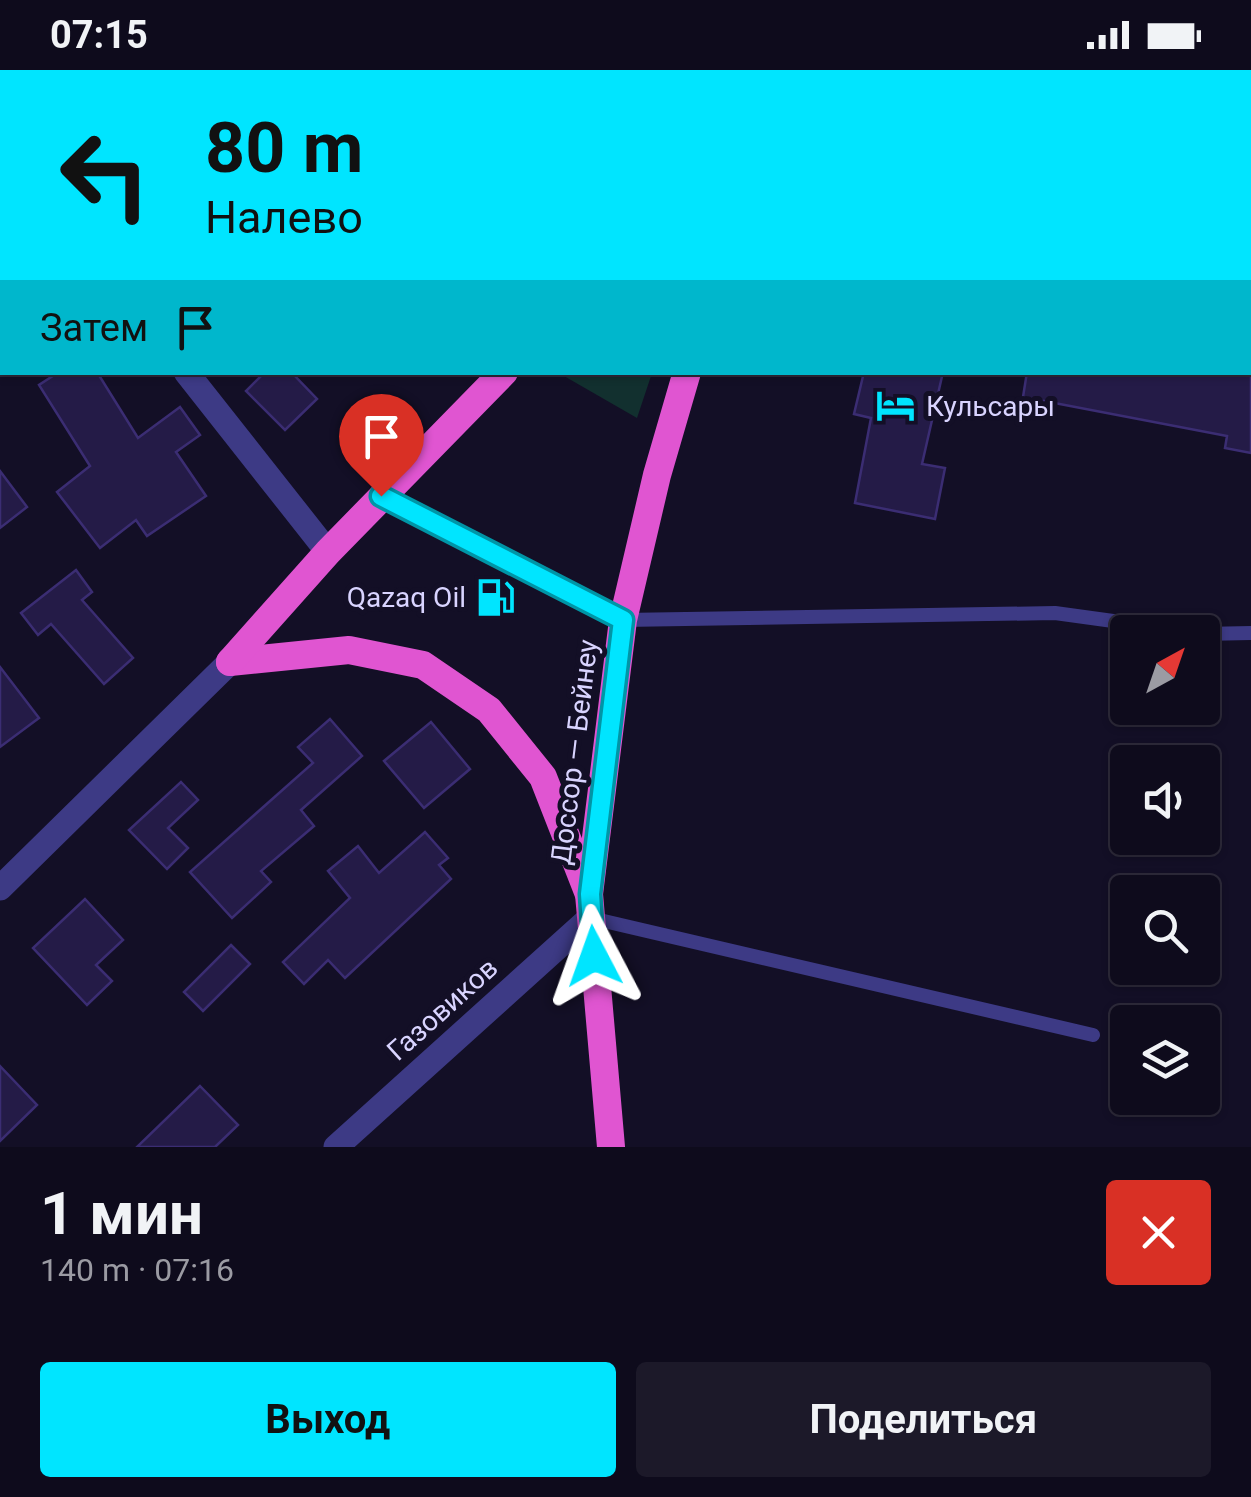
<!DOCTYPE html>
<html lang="ru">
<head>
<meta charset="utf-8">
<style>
	:root { --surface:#0e0b1c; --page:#1c1929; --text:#f1f3f6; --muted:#9b9ba3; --line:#2e2b3b; --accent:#00e5ff }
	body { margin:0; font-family:Roboto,sans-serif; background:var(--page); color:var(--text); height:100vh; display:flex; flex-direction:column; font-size:38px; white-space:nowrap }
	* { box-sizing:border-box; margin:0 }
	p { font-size:32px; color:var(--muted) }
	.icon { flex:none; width:55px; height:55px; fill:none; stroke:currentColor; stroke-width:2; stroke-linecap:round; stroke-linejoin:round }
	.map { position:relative; height:1077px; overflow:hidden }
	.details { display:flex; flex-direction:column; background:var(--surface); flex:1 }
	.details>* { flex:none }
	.top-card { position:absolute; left:0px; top:0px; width:1252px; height:305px; box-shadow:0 2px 8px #0004,0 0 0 2px var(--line); background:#00e5ff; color:#111; overflow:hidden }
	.needle { width:65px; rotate:40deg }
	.tools { position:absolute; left:1110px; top:545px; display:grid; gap:20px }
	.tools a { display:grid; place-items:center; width:110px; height:110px; border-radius:10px; background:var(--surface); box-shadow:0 2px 8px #0004,0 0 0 2px var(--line); font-size:50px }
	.pin { position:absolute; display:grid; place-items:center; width:85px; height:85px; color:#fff; margin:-102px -42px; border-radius:50% 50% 50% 0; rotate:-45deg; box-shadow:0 0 10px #0007 }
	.pin .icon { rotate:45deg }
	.me { position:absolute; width:110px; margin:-55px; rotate:356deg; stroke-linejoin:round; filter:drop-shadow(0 0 8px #0008) }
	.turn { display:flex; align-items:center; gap:35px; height:210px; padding:0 40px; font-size:45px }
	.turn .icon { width:130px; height:130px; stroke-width:2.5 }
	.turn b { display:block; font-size:70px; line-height:85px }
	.then { display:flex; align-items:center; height:95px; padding:0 40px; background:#0003; gap:20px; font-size:38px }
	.round { display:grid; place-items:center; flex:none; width:105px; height:105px; border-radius:10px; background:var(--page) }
	.headline { display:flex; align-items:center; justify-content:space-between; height:170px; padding:0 40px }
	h1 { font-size:60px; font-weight:700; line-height:75px }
	.action { display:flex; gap:20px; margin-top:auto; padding:20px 40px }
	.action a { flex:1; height:115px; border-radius:10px; background:var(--accent); color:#111; font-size:40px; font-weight:700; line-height:115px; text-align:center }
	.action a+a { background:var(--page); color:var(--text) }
	.status { display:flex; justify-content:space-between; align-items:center; height:70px; padding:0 50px; background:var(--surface); direction:ltr }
	.status svg { height:28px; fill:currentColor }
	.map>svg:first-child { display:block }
	.green { fill:#12302f }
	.building { fill:#241b47; stroke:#3b2d73; stroke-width:2.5 }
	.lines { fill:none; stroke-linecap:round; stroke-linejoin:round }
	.service { stroke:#3d3a85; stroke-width:14 }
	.minor { stroke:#3d3a85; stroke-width:25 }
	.tertiary { stroke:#3d3a85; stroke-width:25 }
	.trunk { stroke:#e055d1; stroke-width:28 }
	.route-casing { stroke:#0095a6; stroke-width:25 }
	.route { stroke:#00e5ff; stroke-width:18 }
	.labels { text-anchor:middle; stroke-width:10; stroke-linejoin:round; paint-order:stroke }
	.poi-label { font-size:28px; fill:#d9d4ff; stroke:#130f26; text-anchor:start }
	.street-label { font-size:28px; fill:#d9d4ff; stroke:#130f26 }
</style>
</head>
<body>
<div class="status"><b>07:15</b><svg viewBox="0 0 49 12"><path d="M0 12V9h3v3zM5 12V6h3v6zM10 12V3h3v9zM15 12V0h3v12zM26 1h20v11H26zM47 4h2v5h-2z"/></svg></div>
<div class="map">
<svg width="1251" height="1077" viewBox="0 0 1251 1077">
	<rect width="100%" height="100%" fill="#130f26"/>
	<polygon class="green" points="567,302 652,302 652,303 637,348 564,306"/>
	<g class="building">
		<polygon points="59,302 97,302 138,368 180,337 200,365 176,382 206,426 147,466 136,450 100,478 57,422 90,396 39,315"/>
		<polygon points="265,302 291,302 317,329 285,360 246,321"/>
		<polygon points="864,302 943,302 922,394 945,398 935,449 855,433 871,348 854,344"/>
		<polygon points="1027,302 1251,302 1251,383 1225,378 1227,366 1023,327"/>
		<polygon points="0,401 27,437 0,458"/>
		<polygon points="76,500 92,522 82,530 133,588 104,614 51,554 38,565 21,543"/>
		<polygon points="0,597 39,648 0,677"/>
		<polygon points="330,649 362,686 301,740 314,756 261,801 271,812 232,848 190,802 313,693 298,677"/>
		<polygon points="431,652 470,699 424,738 384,691"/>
		<polygon points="181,712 198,730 168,758 188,778 167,799 129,760"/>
		<polygon points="425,762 448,788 439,795 451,809 345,908 328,890 304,914 283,892 350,828 328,801 358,776 379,803"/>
		<polygon points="85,829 123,870 96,895 112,911 87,935 33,878"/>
		<polygon points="231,875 250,894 203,941 184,922"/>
		<polygon points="0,996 37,1035 0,1071"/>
		<polygon points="200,1016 238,1055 215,1077 137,1077"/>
	</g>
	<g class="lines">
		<g class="service">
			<polyline points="382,426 623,550 1055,543 1193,562"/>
			<polyline points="1202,564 1251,563"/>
			<polyline points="591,848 1093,965"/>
		</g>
		<g class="minor">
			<polyline points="0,2 2,3"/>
			<polyline points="301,2 301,0"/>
			<polyline points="0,41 2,41"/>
			<polyline points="186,302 328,482"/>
			<polyline points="336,1077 590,848"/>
		</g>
		<polyline class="tertiary" points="0,818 230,592"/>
		<g class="trunk">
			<polyline points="778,2 779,0"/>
			<polyline points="230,592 349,580 423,595 489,640 543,707 588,822"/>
			<polyline points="230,592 328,482 504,302"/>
			<polyline points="611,1077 589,824 623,550 657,405 687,302"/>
		</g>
	</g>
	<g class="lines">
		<defs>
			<polyline id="route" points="381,426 623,550 590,824 594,886"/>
		</defs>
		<use href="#route" class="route-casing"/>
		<use href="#route" class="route"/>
	</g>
	<defs>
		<symbol id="hotel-bare" viewBox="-9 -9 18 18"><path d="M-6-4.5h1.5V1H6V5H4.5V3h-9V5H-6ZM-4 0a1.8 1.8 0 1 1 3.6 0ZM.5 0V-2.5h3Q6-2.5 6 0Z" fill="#00e5ff" stroke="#130f26" stroke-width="2.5" paint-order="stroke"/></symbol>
		<symbol id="fuel-bare" viewBox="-9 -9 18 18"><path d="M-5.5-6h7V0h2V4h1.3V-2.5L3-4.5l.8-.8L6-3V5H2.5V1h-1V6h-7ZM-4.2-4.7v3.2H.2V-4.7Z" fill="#00e5ff" stroke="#130f26" stroke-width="2.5" paint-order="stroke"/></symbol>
	</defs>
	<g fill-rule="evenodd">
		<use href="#hotel-bare" x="868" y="308" width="55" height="55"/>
		<use href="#fuel-bare" x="468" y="500" width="55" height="55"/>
	</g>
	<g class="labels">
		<g class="poi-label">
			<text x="926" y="346">Кульсары</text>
			<text x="466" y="537" text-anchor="end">Qazaq Oil</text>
		</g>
		<g class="street-label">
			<text transform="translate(574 682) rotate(-83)" y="10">Доссор — Бейнеу</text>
			<text transform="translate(442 939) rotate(-42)" y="10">Газовиков</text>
		</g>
	</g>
</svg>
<div class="tools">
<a><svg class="needle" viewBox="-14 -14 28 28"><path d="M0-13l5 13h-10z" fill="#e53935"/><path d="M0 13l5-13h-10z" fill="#9b9ba3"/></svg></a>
<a><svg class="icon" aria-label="sound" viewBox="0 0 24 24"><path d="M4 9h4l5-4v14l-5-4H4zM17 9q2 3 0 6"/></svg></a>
<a><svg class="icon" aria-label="search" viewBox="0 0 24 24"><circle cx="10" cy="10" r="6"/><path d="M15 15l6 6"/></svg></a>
<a><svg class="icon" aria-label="layers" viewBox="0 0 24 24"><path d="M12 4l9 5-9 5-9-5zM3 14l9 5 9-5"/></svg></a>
</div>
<div class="pin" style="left:381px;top:426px;background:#d93025"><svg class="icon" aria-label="arrive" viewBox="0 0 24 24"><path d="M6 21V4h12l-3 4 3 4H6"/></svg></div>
<svg class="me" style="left:594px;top:886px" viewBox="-20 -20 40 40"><path d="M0-17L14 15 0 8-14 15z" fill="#00e5ff" stroke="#fff" stroke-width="4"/></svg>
<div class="top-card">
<div class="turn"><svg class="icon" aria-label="left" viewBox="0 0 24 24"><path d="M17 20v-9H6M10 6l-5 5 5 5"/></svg><div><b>80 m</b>Налево</div></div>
<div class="then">Затем<svg class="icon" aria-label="arrive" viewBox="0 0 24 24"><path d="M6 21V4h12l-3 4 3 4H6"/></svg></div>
</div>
</div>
<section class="details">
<div class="headline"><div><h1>1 мин</h1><p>140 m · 07:16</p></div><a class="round" style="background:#d93025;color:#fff"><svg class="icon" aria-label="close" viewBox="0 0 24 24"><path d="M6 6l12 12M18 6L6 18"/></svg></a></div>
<div class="action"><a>Выход</a><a>Поделиться</a></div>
</section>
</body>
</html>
